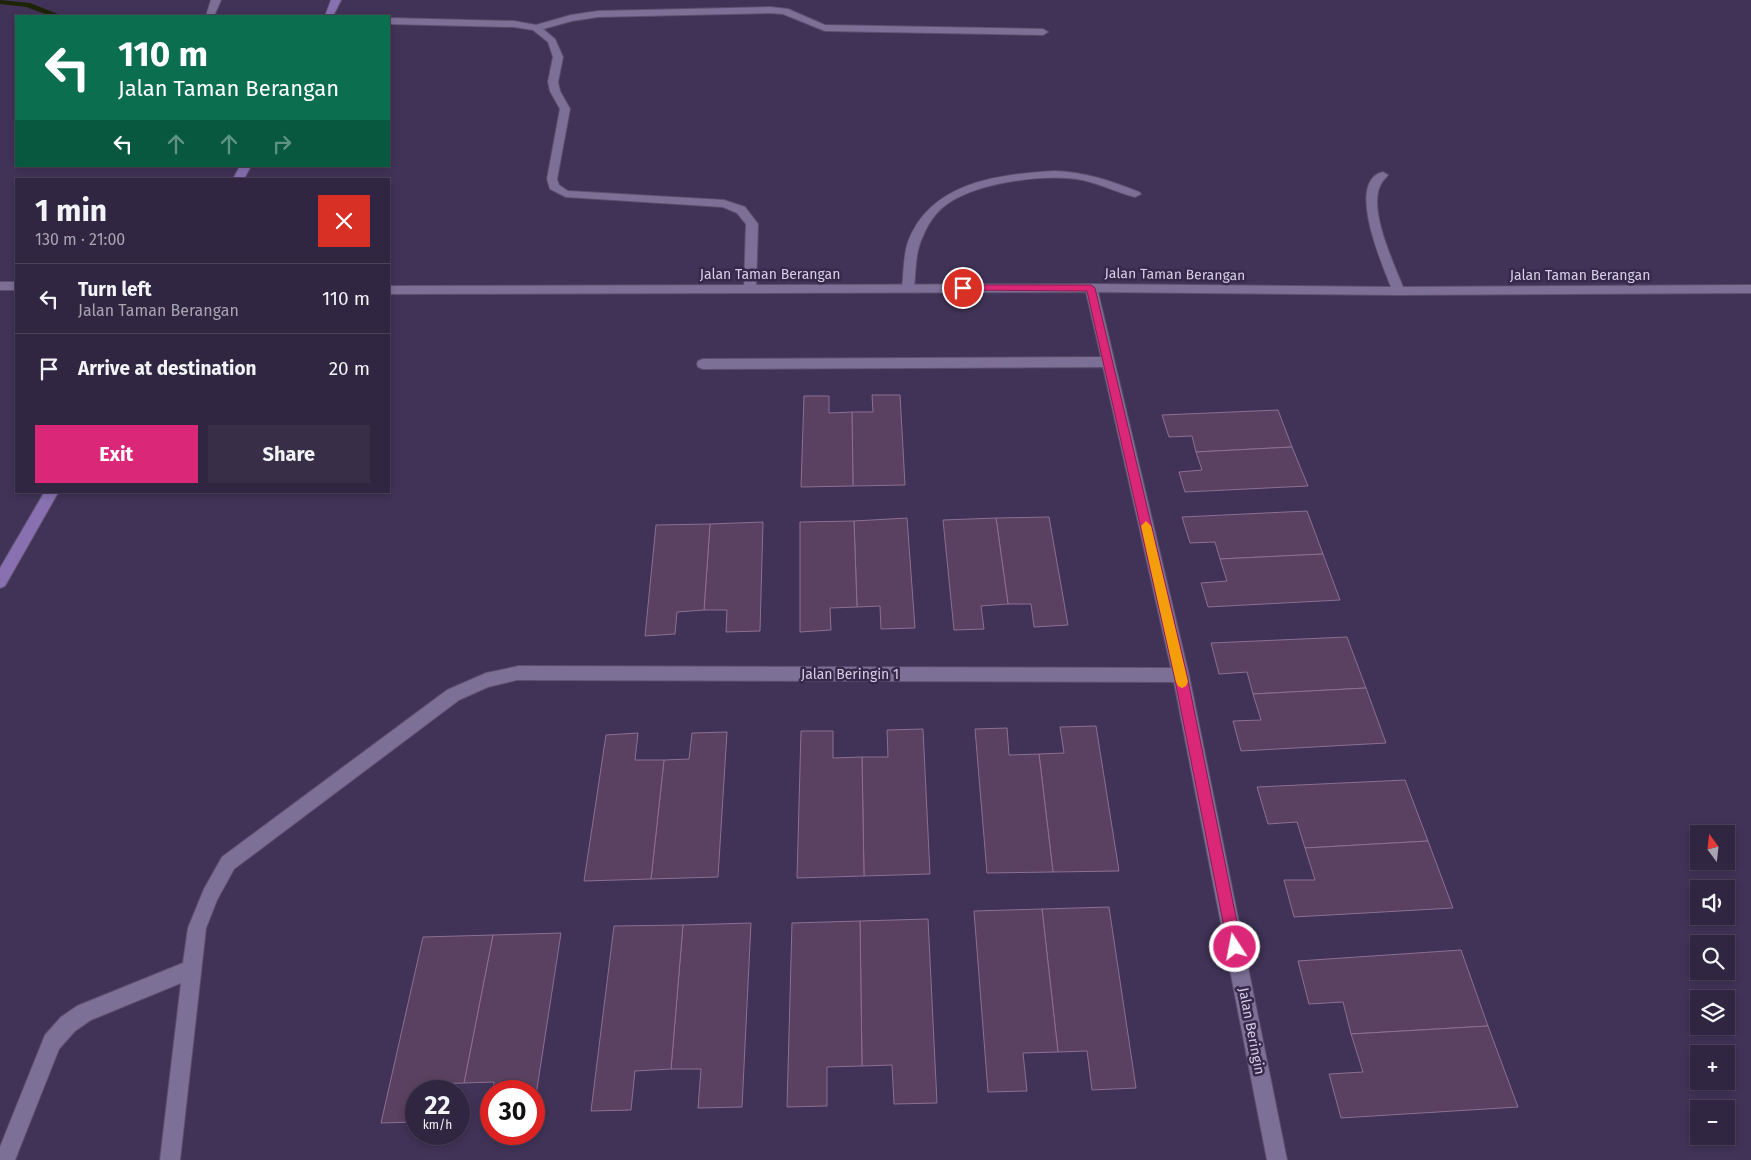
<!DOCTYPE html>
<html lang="en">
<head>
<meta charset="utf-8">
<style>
	:root { --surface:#302641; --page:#382e48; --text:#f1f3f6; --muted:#a8a5b1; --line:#4b435a; --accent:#db2777 }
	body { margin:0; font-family:"Fira Sans",sans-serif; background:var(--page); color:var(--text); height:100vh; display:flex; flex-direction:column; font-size:19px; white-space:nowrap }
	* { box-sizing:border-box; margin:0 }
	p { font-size:16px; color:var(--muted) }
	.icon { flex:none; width:28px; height:28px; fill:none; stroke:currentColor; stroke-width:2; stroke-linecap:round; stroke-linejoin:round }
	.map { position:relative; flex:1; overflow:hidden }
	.side { position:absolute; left:15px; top:178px; width:375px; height:315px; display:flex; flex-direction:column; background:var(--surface); border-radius:0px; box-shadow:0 2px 8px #0003,0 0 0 1px var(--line) }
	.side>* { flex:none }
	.banner { position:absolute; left:15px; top:15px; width:375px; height:152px; border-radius:0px; box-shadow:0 2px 8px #0003,0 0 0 1px var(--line); background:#0b6e4f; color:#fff; overflow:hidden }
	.needle { width:32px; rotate:345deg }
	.tools { position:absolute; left:1690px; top:825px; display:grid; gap:10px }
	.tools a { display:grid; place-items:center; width:45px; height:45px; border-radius:0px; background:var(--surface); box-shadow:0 2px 8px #0003,0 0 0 1px var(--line); font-size:25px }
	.speed { position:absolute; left:405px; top:1080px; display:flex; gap:10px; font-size:25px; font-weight:700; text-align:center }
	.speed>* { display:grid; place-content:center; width:65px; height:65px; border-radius:50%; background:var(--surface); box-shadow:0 2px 8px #0003,0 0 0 1px var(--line); line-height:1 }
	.speed small { font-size:12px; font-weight:400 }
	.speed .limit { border:8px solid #d22; background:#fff; color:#111 }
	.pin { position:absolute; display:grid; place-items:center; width:42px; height:42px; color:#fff; margin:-21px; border:2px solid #fff; border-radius:50%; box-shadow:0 1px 5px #0007 }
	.me { position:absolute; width:55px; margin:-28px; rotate:349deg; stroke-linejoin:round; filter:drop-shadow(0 0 4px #0008) }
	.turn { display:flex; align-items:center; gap:18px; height:105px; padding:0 20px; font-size:22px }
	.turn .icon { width:65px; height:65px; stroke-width:2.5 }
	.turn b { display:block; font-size:35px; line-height:42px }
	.lanes { display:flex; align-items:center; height:48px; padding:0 20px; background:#0003; justify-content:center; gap:25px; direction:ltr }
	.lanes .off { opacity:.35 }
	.round { display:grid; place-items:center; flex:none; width:52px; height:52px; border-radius:0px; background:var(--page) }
	.headline { display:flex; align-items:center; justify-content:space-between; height:85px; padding:0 20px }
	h1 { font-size:30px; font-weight:700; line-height:38px }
	.action { display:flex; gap:10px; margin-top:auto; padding:10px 20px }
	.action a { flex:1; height:58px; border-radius:0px; background:var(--accent); color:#fff; font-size:20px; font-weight:700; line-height:58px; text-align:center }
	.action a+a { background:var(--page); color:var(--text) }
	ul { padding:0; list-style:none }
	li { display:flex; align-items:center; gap:15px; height:70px; padding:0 20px; border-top:1px solid var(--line) }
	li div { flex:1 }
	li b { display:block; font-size:19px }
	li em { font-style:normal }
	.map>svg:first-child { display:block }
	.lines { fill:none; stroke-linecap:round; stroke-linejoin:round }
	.stream { fill:#1d2305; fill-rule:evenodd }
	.building { fill:#5b4161; stroke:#8c6f92 }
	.lane-casing { stroke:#5c506e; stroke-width:2 }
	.street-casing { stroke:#5c506e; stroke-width:2 }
	.secondary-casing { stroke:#5c506e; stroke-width:2 }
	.lane { fill:#7d7097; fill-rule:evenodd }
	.street { fill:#7d7097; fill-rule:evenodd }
	.secondary { fill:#8971b1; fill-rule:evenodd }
	.route { fill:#db2777; stroke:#8e194d }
	.slow { fill:#f59e0b }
	.labels { text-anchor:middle; stroke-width:5; stroke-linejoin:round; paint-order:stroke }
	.street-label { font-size:14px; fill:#d6cfe5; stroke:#36294b }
</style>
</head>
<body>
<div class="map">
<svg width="1751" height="1160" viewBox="0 0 1751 1160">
	<rect width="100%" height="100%" fill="#403357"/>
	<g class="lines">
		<polygon class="stream" points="0,0 30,3 63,16 51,16 26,7 0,4"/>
	</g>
	<g class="building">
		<polygon points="872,395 900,395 905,485 853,486 852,412 873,412"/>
		<polygon points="804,396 829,396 829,413 852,412 853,486 801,487"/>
		<polygon points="1278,410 1292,447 1196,452 1192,436 1169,437 1162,415"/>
		<polygon points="1292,447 1308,486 1185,492 1179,472 1202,470 1196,452"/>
		<polygon points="1307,511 1323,554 1220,559 1215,542 1190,543 1182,517"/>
		<polygon points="1049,517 1068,625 1034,627 1031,604 1008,604 996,518"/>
		<polygon points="907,518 915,628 881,629 880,606 857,607 854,521"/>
		<polygon points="996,518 1008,604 981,606 984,629 954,630 943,520"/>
		<polygon points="854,521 857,607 830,608 831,630 800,632 800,522"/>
		<polygon points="763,522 760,631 726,632 727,610 704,610 710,524"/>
		<polygon points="710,524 704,610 677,612 675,634 645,636 656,525"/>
		<polygon points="1323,554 1340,600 1208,607 1201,583 1227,581 1220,559"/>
		<polygon points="1347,637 1366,688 1253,694 1247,672 1219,674 1211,643"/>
		<polygon points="1366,688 1386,743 1241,751 1233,721 1261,720 1253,694"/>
		<polygon points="1096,726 1119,871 1053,872 1039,754 1064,753 1060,727"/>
		<polygon points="1007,728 1009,755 1039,754 1053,872 987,873 975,729"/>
		<polygon points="923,729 930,874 864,876 862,757 888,757 887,730"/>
		<polygon points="801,731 833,731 833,758 862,757 864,876 797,878"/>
		<polygon points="727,732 718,877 651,879 664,760 689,759 692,733"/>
		<polygon points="638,733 635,760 664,760 651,879 584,881 606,735"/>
		<polygon points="1405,780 1428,841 1305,848 1297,822 1268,824 1257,787"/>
		<polygon points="1428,841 1453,908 1294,917 1284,880 1315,880 1305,848"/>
		<polygon points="1109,907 1136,1088 1092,1090 1087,1051 1058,1052 1042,909"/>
		<polygon points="1042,909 1058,1052 1023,1053 1027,1091 988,1092 974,911"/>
		<polygon points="928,919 937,1103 894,1104 892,1065 862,1066 860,921"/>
		<polygon points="860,921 862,1066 827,1067 827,1106 787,1107 792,923"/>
		<polygon points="751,923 742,1107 698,1108 701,1069 671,1069 683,925"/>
		<polygon points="683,925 671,1069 635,1071 631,1110 591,1111 614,926"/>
		<polygon points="561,933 534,1108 534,1091 493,1091 494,1082 464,1083 493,935"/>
		<polygon points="493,935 464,1083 429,1084 427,1091 416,1091 416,1122 381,1123 423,937"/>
		<polygon points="1461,950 1488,1026 1351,1034 1343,1002 1309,1004 1298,961"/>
		<polygon points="1488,1026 1518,1107 1341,1118 1329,1074 1363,1072 1351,1034"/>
	</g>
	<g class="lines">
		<defs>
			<g id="lane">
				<polygon points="770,7 788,9 825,25 1043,29 1048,32 1043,35 825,31 783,14 770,13 598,17 572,21 543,29 555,39 563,57 558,82 560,91 570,109 557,179 559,185 568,191 724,200 745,207 758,224 756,289 750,293 744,289 746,224 737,213 723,207 566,197 550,189 547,179 560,109 550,91 548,82 553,57 548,42 533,30 514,27 389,24 389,18 514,21 536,25 571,15 598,11"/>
				<path d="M 1055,171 C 1085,172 1111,181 1139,192 L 1141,194 L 1135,197 C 1115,192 1097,182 1077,179 C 1041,174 970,183 942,208 C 934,215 927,226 923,236 C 915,252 916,270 914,288 L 908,292 L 904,291 L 902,288 C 904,273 903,257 908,242 C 930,182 1000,174 1055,171 Z"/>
				<polygon points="519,666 525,668 527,673 525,678 488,687 459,700 234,869 217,900 206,928 180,1160 160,1160 181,983 91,1020 75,1031 59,1049 15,1160 0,1160 0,1147 45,1035 61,1017 77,1006 183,963 188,928 204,889 222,857 447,690 486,673"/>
			</g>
			<g id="street">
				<polygon points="211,0 221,0 214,16 206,16"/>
				<path d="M 1383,172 L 1388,175 C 1386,178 1382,181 1381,184 C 1367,208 1394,264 1403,287 L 1751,285 L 1751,293 L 1399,295 L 1098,292 L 1189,675 L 1287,1160 L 1267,1160 L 1174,682 L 519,680 L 513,678 L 511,673 L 513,668 L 519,666 L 1171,668 L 1103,367 L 703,369 L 698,367 L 697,364 L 698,361 L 703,359 L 1101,357 L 1086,292 L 389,294 L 389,286 L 1091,284 L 1391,287 C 1383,266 1345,181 1383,172 Z"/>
				<rect x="0" y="282" width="16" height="8"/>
			</g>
			<g id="secondary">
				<polygon points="331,0 341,0 333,16 325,16"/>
				<polygon points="240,166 251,166 244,179 233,179"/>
				<polygon points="45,491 59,491 5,586 0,588 0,568"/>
			</g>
		</defs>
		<use href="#lane" class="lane-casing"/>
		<use href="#street" class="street-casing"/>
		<use href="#secondary" class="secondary-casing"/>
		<use href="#lane" class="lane"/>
		<use href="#street" class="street"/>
		<use href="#secondary" class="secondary"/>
	</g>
	<polygon class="route" points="963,285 1091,285 1095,288 1187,675 1242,947 1240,952 1235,954 1230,952 1228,947 1174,675 1087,291 960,290 960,286"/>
	<polygon class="slow" points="1146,521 1151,526 1188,682 1186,686 1182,688 1178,686 1176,682 1141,526"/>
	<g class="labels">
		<g class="street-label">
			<text x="770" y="279">Jalan Taman Berangan</text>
			<text transform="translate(1175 274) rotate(1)" y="5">Jalan Taman Berangan</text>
			<text x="1580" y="280">Jalan Taman Berangan</text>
			<text x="850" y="679">Jalan Beringin 1</text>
			<text transform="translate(1252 1031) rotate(79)" y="5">Jalan Beringin</text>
		</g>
	</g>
</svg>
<div class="tools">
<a><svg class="needle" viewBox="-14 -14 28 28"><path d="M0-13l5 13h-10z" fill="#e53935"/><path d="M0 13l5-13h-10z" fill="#a8a5b1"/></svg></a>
<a><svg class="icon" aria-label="sound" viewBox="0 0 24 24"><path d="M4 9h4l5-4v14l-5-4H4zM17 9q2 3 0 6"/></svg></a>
<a><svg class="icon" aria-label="search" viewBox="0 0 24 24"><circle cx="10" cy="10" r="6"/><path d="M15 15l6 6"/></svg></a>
<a><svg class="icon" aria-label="layers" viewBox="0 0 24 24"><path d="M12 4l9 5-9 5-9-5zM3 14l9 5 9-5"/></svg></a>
<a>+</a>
<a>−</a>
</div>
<div class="speed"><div>22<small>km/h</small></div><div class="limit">30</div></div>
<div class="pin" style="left:963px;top:288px;background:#d93025"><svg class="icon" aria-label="arrive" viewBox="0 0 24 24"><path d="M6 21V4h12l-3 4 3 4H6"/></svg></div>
<svg class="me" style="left:1235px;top:947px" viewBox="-20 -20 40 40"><circle r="17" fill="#db2777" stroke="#fff" stroke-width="3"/><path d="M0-11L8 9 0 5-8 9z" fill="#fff"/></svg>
<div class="banner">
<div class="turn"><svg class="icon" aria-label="left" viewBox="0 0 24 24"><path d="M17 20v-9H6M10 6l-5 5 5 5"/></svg><div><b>110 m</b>Jalan Taman Berangan</div></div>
<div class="lanes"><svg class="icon" aria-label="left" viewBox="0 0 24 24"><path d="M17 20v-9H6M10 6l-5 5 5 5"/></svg><svg class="icon off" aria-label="ahead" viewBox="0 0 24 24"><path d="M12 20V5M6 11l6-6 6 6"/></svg><svg class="icon off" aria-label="ahead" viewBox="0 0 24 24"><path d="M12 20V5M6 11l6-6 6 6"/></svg><svg class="icon off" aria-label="right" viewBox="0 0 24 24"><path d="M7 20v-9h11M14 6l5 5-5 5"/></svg></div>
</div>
<section class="side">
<div class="headline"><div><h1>1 min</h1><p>130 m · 21:00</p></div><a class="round" style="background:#d93025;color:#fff"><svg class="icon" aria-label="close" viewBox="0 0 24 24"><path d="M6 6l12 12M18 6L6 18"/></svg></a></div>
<ul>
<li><svg class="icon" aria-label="left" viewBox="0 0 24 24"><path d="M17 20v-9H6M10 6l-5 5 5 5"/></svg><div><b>Turn left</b><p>Jalan Taman Berangan</p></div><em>110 m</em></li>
<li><svg class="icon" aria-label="arrive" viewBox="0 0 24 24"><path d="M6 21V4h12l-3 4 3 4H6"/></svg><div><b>Arrive at destination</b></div><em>20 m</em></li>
</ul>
<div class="action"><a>Exit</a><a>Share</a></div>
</section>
</div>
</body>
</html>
